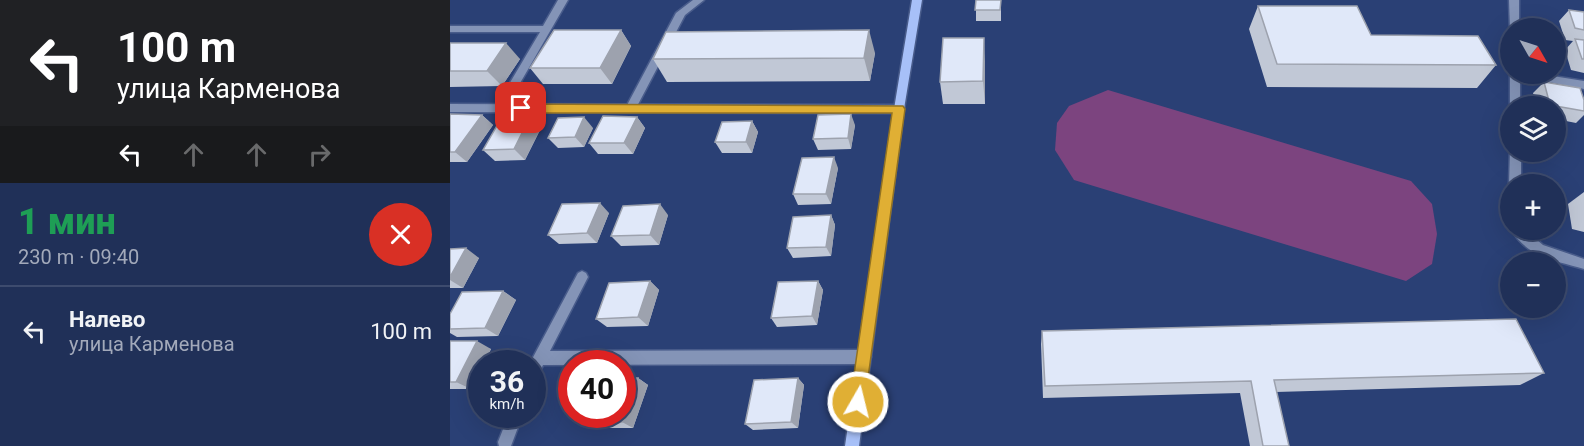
<!DOCTYPE html>
<html lang="ru">
<head>
<meta charset="utf-8">
<style>
	:root { --surface:#203058; --page:#2d3c61; --text:#f1f3f6; --muted:#a2a9ba; --line:#3d4b6e }
	body { margin:0; font-family:Roboto,sans-serif; background:var(--page); color:var(--text); height:100vh; display:flex; flex-direction:column; font-size:22px; white-space:nowrap }
	* { box-sizing:border-box; margin:0 }
	p { font-size:20px; color:var(--muted) }
	.icon { flex:none; width:33px; height:33px; fill:none; stroke:currentColor; stroke-width:2; stroke-linecap:round; stroke-linejoin:round }
	.map { position:relative; flex:1; overflow:hidden }
	.side { display:flex; flex-direction:column; background:var(--surface); width:450px }
	.side>* { flex:none }
	.top-card { background:#202124; color:#fff; overflow:hidden }
	.needle { width:39px; rotate:129deg }
	.controls { position:absolute; left:1050px; top:18px; display:grid; gap:12px }
	.controls a { display:grid; place-items:center; width:66px; height:66px; border-radius:50%; background:var(--surface); box-shadow:0 6px 24px #0002,0 0 0 2px var(--line); font-size:30px }
	.speed { position:absolute; left:18px; top:350px; display:flex; gap:12px; font-size:30px; font-weight:700; text-align:center }
	.speed>* { display:grid; place-content:center; width:78px; height:78px; border-radius:50%; background:var(--surface); box-shadow:0 6px 24px #0002,0 0 0 2px var(--line); line-height:1 }
	.speed small { font-size:15px; font-weight:400 }
	.speed .limit { border:9px solid #d22; background:#fff; color:#111 }
	.pin { position:absolute; display:grid; place-items:center; width:51px; height:51px; color:#fff; margin:-26px; border-radius:12px; box-shadow:0 3px 9px #0006 }
	.me { position:absolute; width:66px; margin:-33px; rotate:8deg; stroke-linejoin:round; filter:drop-shadow(0 0 4px #0008) }
	.turn { display:flex; align-items:center; gap:21px; height:126px; padding:0 18px; font-size:27px }
	.turn .icon { width:78px; height:78px; stroke-width:2.5 }
	.turn b { display:block; font-size:42px; line-height:51px }
	.lanes { display:flex; align-items:center; height:57px; padding:0 18px; background:#0003; justify-content:center; gap:30px; direction:ltr }
	.lanes .off { opacity:.35 }
	.round { display:grid; place-items:center; flex:none; width:63px; height:63px; border-radius:32px; background:var(--page) }
	.summary { display:flex; align-items:center; justify-content:space-between; height:102px; padding:0 18px }
	h1 { font-size:36px; font-weight:800; line-height:45px; color:#1e9e55 }
	ul { padding:0; list-style:none }
	li { display:flex; align-items:center; gap:18px; height:90px; padding:0 18px; border-top:2px solid var(--line) }
	li div { flex:1 }
	li b { display:block; font-size:22px }
	li em { font-style:normal }
	main { display:flex; flex:1; min-height:0 }
	.map>svg:first-child { display:block }
	.green { fill:#7c447f }
	.lines { fill:none; stroke-linecap:round; stroke-linejoin:round }
	.lane-casing { stroke:#495c8b; stroke-width:3 }
	.street-casing { stroke:#495c8b; stroke-width:3 }
	.secondary-casing { stroke:#495c8b; stroke-width:3 }
	.lane { fill:#8494b7; fill-rule:evenodd }
	.street { fill:#8494b7; fill-rule:evenodd }
	.secondary { fill:#a7c0f8; fill-rule:evenodd }
	.wall { fill:#c1c8d6 }
	.shaded-wall { fill:#9da2ae }
	.building { fill:#e0e8f9; stroke:#9da2ae; stroke-width:1.5 }
	.route { fill:#e0af34; stroke:#927222; stroke-width:1.5 }
</style>
</head>
<body>
<main>
<section class="side">
<div class="top-card">
<div class="turn"><svg class="icon" aria-label="left" viewBox="0 0 24 24"><path d="M17 20v-9H6M10 6l-5 5 5 5"/></svg><div><b>100 m</b>улица Карменова</div></div>
<div class="lanes"><svg class="icon" aria-label="left" viewBox="0 0 24 24"><path d="M17 20v-9H6M10 6l-5 5 5 5"/></svg><svg class="icon off" aria-label="ahead" viewBox="0 0 24 24"><path d="M12 20V5M6 11l6-6 6 6"/></svg><svg class="icon off" aria-label="ahead" viewBox="0 0 24 24"><path d="M12 20V5M6 11l6-6 6 6"/></svg><svg class="icon off" aria-label="right" viewBox="0 0 24 24"><path d="M7 20v-9h11M14 6l5 5-5 5"/></svg></div>
</div>
<div class="summary"><div><h1>1 мин</h1><p>230 m · 09:40</p></div><a class="round" style="background:#d93025;color:#fff"><svg class="icon" aria-label="close" viewBox="0 0 24 24"><path d="M6 6l12 12M18 6L6 18"/></svg></a></div>
<ul>
<li><svg class="icon" aria-label="left" viewBox="0 0 24 24"><path d="M17 20v-9H6M10 6l-5 5 5 5"/></svg><div><b>Налево</b><p>улица Карменова</p></div><em>100 m</em></li>
</ul>
</section>
<div class="map">
<svg width="1134" height="446" viewBox="0 0 1134 446">
	<rect width="100%" height="100%" fill="#2a4075"/>
	<polygon class="green" points="658,90 961,181 982,204 987,234 982,264 956,281 624,180 605,150 607,123 619,106"/>
	<g class="lines">
		<defs>
			<g id="lane">
				<polygon points="108,0 118,0 54,111 46,111 45,108 90,32 0,32 0,26 93,26"/>
				<polygon points="243,0 254,0 235,15 184,112 176,112 175,109 226,13"/>
				<polygon points="1069,74 1090,74 1134,81 1134,89 1074,77"/>
				<polygon points="132,271 136,273 138,277 100,351 414,350 419,352 421,357 419,362 414,364 93,365 87,378 82,380 82,363 80,363 128,273"/>
				<polygon points="59,414 73,414 61,446 49,446 48,442"/>
			</g>
			<g id="street">
				<polygon points="1059,0 1069,0 1069,28 1060,30"/>
				<polygon points="1060,73 1070,74 1070,106 1060,106"/>
				<polygon points="0,104 449,105 454,109 449,113 0,112"/>
				<polygon points="1060,150 1071,152 1071,184 1060,184 1060,186 1059,184"/>
				<path d="M 1062,230 L 1075,230 L 1093,245 L 1134,259 L 1134,269 C 1107,261 1076,257 1062,230 Z"/>
			</g>
			<polygon id="secondary" points="462,0 472,0 454,109 409,446 395,446 444,109"/>
		</defs>
		<use href="#lane" class="lane-casing"/>
		<use href="#street" class="street-casing"/>
		<use href="#secondary" class="secondary-casing"/>
		<use href="#lane" class="lane"/>
		<use href="#street" class="street"/>
		<use href="#secondary" class="secondary"/>
	</g>
	<g class="wall">
		<rect x="526" y="0" width="25" height="21"/>
		<polygon points="808,6 921,35 1046,65 1027,88 817,87 799,29"/>
		<polygon points="1119,10 1134,12 1134,73 1121,70 1115,50 1123,41 1115,40 1109,21"/>
		<polygon points="171,30 181,46 162,84 93,84 80,68"/>
		<polygon points="0,43 70,59 52,86 0,87"/>
		<polygon points="425,53 420,81 217,82 203,59"/>
		<polygon points="535,61 535,104 493,104 490,82"/>
		<polygon points="1094,82 1134,100 1134,115 1126,123 1106,119 1106,106 1086,106 1083,93"/>
		<polygon points="0,114 32,115 43,125 17,162 0,162"/>
		<polygon points="81,115 92,126 75,160 45,161 33,150"/>
		<polygon points="187,117 195,128 183,154 148,154 139,143"/>
		<polygon points="302,121 308,132 302,153 272,153 265,142"/>
		<polygon points="405,125 401,149 368,150 363,139"/>
		<polygon points="143,128 134,147 108,148 98,138"/>
		<polygon points="388,168 381,204 348,205 343,194"/>
		<polygon points="1134,192 1134,232 1122,229 1118,204"/>
		<polygon points="159,213 147,243 109,244 98,235"/>
		<polygon points="218,215 209,245 171,246 161,236"/>
		<polygon points="381,215 385,225 381,256 343,258 337,248"/>
		<polygon points="0,249 29,258 13,288 0,288"/>
		<polygon points="200,281 209,290 198,326 157,327 146,319"/>
		<polygon points="368,281 373,290 367,325 327,327 321,318"/>
		<polygon points="53,291 66,300 48,336 7,337 0,333 0,314"/>
		<polygon points="592,331 1094,373 1070,385 826,392 839,446 800,446 790,393 593,398 591,344"/>
		<polygon points="0,341 41,349 34,363 32,363 21,389 0,389"/>
		<polygon points="188,378 198,385 183,428 139,428 127,421"/>
		<polygon points="348,378 354,385 348,428 303,430 295,424"/>
	</g>
	<g class="shaded-wall">
		<polygon points="171,30 181,46 162,84 150,68"/>
		<polygon points="419,30 425,53 420,81 414,58"/>
		<polygon points="534,38 535,61 535,104 533,81"/>
		<polygon points="56,43 70,59 52,86 37,71"/>
		<polygon points="401,114 405,125 401,149 398,138"/>
		<polygon points="32,115 43,125 17,162 5,152"/>
		<polygon points="81,115 92,126 75,160 64,149"/>
		<polygon points="134,117 143,128 134,147 125,137"/>
		<polygon points="187,117 195,128 183,154 174,143"/>
		<polygon points="302,121 308,132 302,153 296,142"/>
		<polygon points="384,157 388,168 381,204 376,194"/>
		<polygon points="150,203 159,213 147,243 137,233"/>
		<polygon points="210,204 218,215 209,245 200,235"/>
		<polygon points="381,215 385,225 381,256 376,247"/>
		<polygon points="16,248 29,258 13,288 0,280 0,277"/>
		<polygon points="200,281 209,290 198,326 188,317"/>
		<polygon points="368,281 373,290 367,325 362,316"/>
		<polygon points="53,291 66,300 48,336 35,328"/>
		<polygon points="27,341 41,349 34,363 32,363 32,368 21,389 6,382"/>
		<polygon points="188,378 198,385 183,428 172,422"/>
		<polygon points="348,378 354,385 348,428 341,422"/>
	</g>
	<g class="building">
		<polygon points="526,0 551,0 550,10 525,10"/>
		<polygon points="808,6 907,6 921,35 1028,36 1046,65 827,64"/>
		<polygon points="1119,10 1134,12 1134,30 1125,28"/>
		<polygon points="104,30 171,30 150,68 80,68"/>
		<polygon points="419,30 414,58 203,59 216,32"/>
		<polygon points="493,38 534,38 533,81 490,82"/>
		<polygon points="1125,39 1134,40 1134,59 1132,59"/>
		<polygon points="0,43 56,43 37,71 0,71"/>
		<polygon points="1094,82 1130,88 1134,100 1134,111 1100,105"/>
		<polygon points="0,114 32,115 5,152 0,152"/>
		<polygon points="401,114 398,138 363,139 368,115"/>
		<polygon points="81,115 64,149 33,150 52,117"/>
		<polygon points="153,116 187,117 174,143 139,143"/>
		<polygon points="134,117 125,137 98,138 108,118"/>
		<polygon points="302,121 296,142 265,142 272,122"/>
		<polygon points="384,157 376,194 343,194 352,158"/>
		<polygon points="150,203 137,233 98,235 112,204"/>
		<polygon points="210,204 200,235 161,236 173,206"/>
		<polygon points="381,215 376,247 337,248 343,217"/>
		<polygon points="16,248 0,277 0,249"/>
		<polygon points="200,281 188,317 146,319 159,283"/>
		<polygon points="368,281 362,316 321,318 328,282"/>
		<polygon points="53,291 35,328 0,329 0,314 12,292"/>
		<polygon points="1066,319 1094,373 824,380 839,446 813,446 801,381 595,386 592,331"/>
		<polygon points="0,341 27,341 6,382 0,382"/>
		<polygon points="172,378 188,378 172,422 127,421 130,414 172,414"/>
		<polygon points="348,378 341,422 295,424 304,380"/>
	</g>
	<polygon class="route" points="71,104 453,106 455,109 414,407 408,410 402,407 400,402 442,113 71,113 65,108"/>
</svg>
<div class="controls">
<a><svg class="needle" viewBox="-14 -14 28 28"><path d="M0-13l5 13h-10z" fill="#e53935"/><path d="M0 13l5-13h-10z" fill="#a2a9ba"/></svg></a>
<a><svg class="icon" aria-label="layers" viewBox="0 0 24 24"><path d="M12 4l9 5-9 5-9-5zM3 14l9 5 9-5"/></svg></a>
<a>+</a>
<a>−</a>
</div>
<div class="speed"><div>36<small>km/h</small></div><div class="limit">40</div></div>
<div class="pin" style="left:71px;top:108px;background:#d93025"><svg class="icon" aria-label="arrive" viewBox="0 0 24 24"><path d="M6 21V4h12l-3 4 3 4H6"/></svg></div>
<svg class="me" style="left:408px;top:402px" viewBox="-20 -20 40 40"><circle r="17" fill="#e0af34" stroke="#fff" stroke-width="3"/><path d="M0-11L8 9 0 5-8 9z" fill="#fff"/></svg>
</div>
</main>
</body>
</html>
